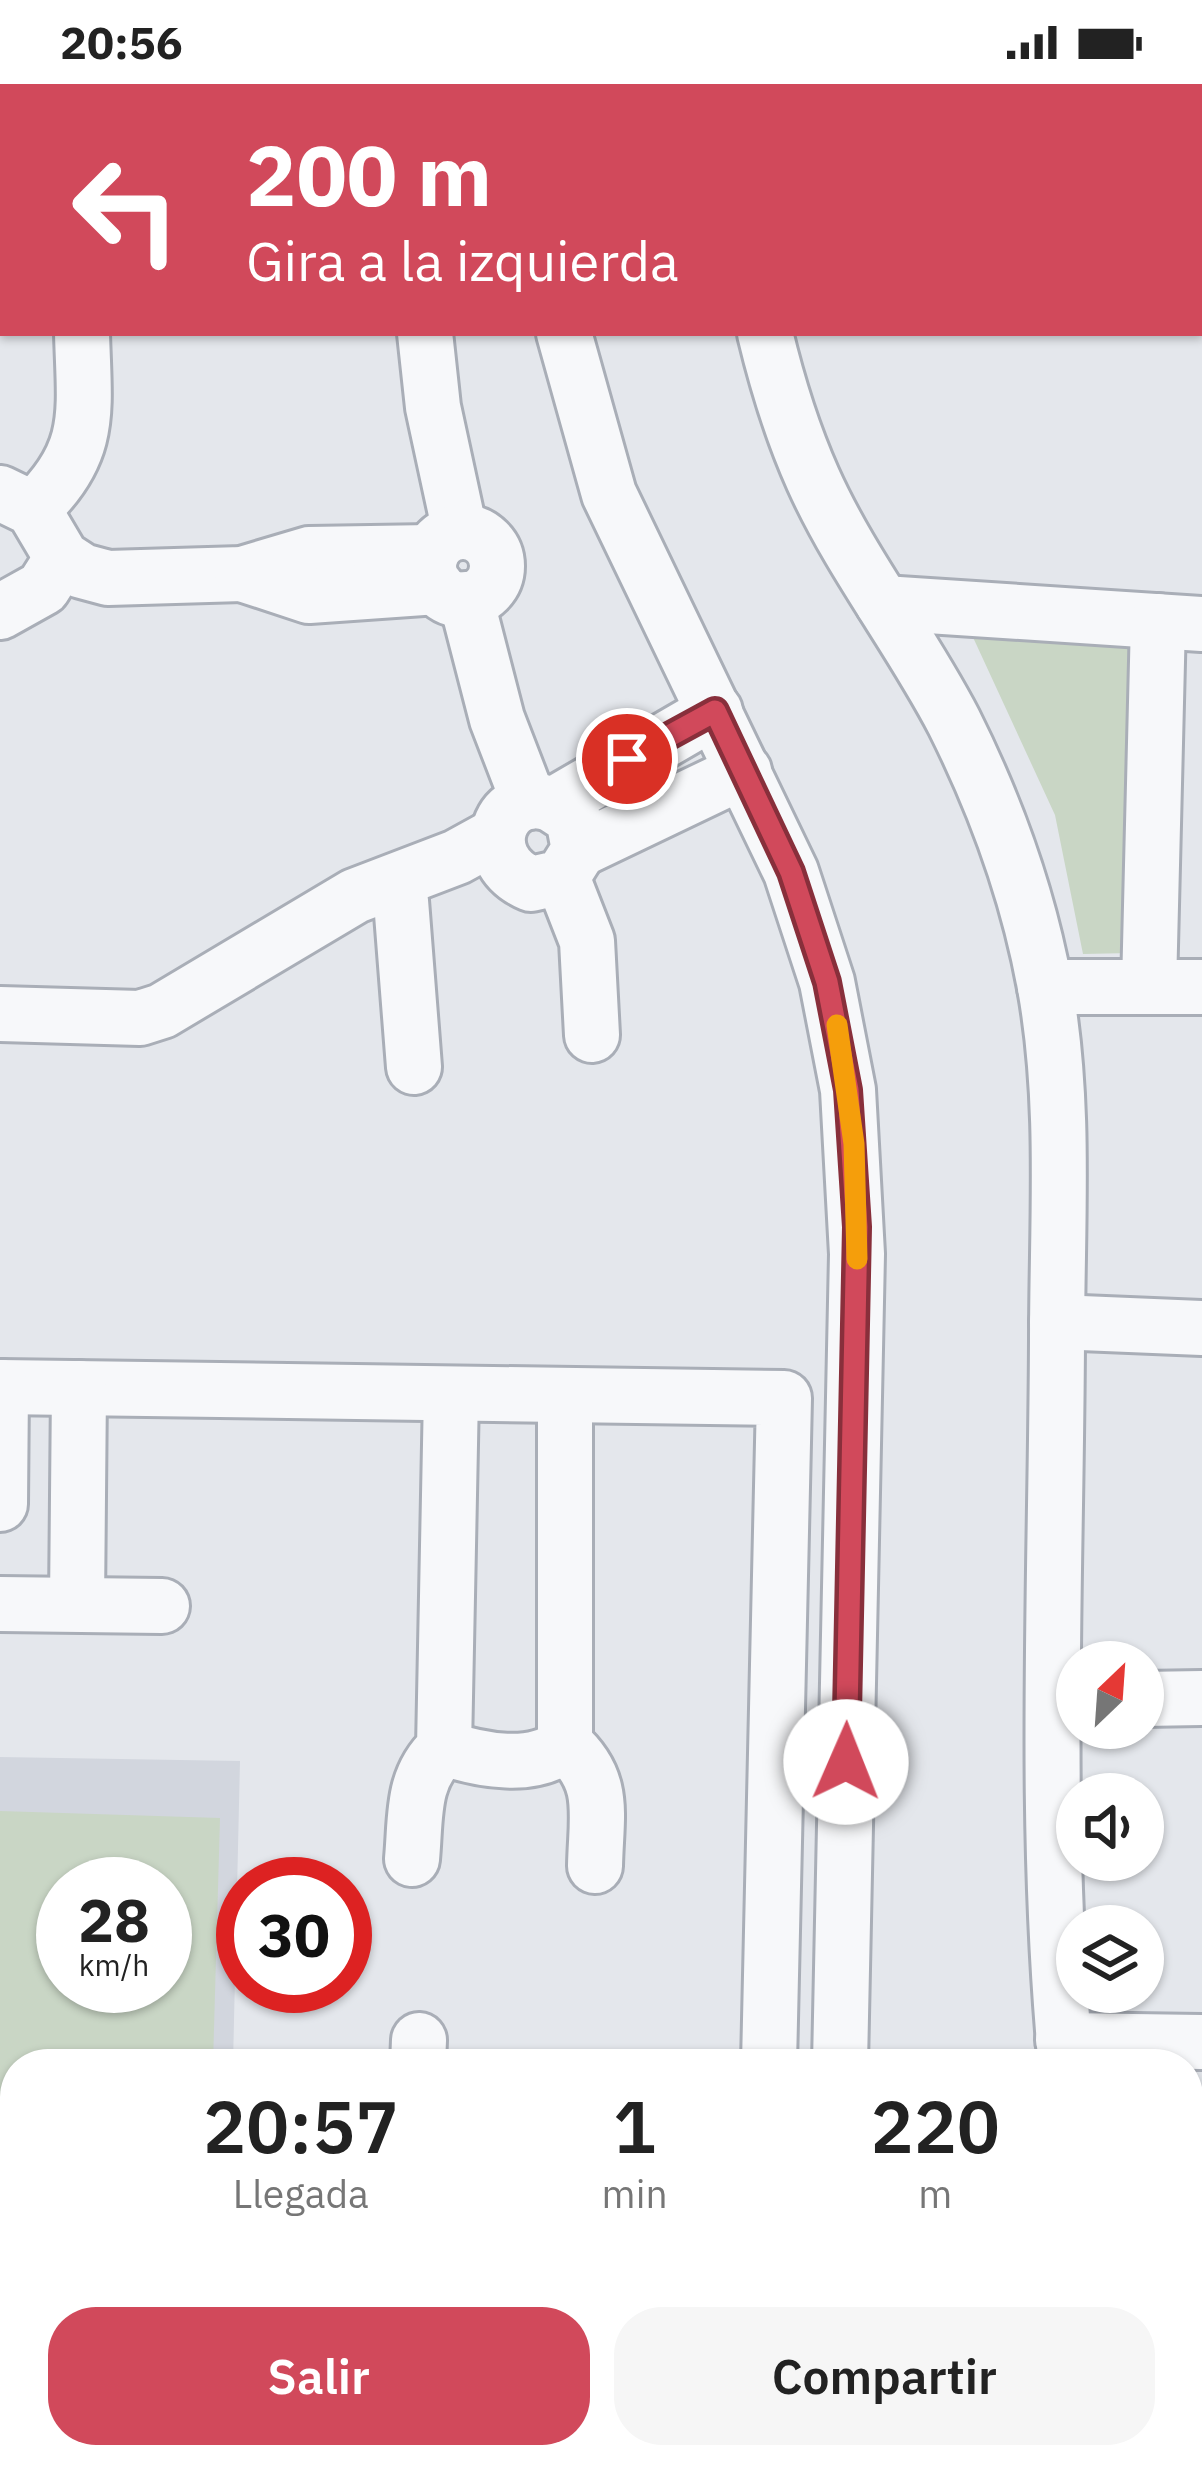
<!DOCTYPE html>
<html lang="es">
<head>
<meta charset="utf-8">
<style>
	:root { --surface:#fff; --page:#f6f6f6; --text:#222; --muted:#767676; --accent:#d1495b }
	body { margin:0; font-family:"IBM Plex Sans",sans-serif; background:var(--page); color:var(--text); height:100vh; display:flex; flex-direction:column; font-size:45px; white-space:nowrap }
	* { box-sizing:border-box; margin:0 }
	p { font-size:39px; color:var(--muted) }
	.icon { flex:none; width:66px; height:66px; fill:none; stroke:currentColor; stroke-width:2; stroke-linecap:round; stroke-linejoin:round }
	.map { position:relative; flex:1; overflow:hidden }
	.sheet { position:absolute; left:0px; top:1965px; width:1203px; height:420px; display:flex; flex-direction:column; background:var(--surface); border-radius:48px 48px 0 0; box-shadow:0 3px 9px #0004 }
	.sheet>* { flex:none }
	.guide { position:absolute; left:0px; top:0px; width:1203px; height:252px; box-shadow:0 3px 9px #0004; background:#d1495b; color:#fff; overflow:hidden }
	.needle { width:78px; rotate:25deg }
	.tools { position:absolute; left:1056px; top:1557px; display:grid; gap:24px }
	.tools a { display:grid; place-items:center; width:108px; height:108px; border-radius:50%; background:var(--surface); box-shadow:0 3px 9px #0004; font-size:60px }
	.speed { position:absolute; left:36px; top:1773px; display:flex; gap:24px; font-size:60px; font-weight:700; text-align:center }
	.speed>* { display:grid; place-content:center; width:156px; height:156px; border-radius:50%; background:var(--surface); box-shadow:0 3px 9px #0004; line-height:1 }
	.speed small { font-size:30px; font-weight:400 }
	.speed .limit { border:18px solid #d22; background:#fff; color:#111 }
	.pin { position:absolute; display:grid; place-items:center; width:102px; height:102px; color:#fff; margin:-51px; border:6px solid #fff; border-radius:50%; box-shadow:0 3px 12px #0007 }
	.me { position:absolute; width:132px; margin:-66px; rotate:1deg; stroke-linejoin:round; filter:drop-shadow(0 0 9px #0008) }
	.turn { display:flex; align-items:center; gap:42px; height:252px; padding:0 48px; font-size:54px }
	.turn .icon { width:156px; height:156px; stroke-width:2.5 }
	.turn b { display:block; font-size:84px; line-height:102px }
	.eta { display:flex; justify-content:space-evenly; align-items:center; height:204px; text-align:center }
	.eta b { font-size:72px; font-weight:600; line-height:84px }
	.cta { display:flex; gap:24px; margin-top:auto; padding:24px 48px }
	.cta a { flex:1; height:138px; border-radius:48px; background:var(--accent); color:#fff; font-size:48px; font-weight:600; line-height:138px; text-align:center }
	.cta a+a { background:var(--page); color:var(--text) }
	.status { display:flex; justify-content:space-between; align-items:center; height:84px; padding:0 60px; background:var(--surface); direction:ltr }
	.status svg { height:33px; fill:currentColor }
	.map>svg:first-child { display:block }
	.built { fill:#d2d6de; fill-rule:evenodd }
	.green { fill:#c9d6c5; fill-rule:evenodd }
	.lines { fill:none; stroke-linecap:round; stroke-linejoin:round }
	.minor-casing { stroke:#a9aeb7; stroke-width:60 }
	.minor { stroke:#f7f8fa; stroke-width:54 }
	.route-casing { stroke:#882f3b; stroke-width:30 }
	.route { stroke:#d1495b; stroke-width:21 }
	.slow { stroke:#f59e0b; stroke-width:21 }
</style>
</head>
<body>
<div class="status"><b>20:56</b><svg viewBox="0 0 49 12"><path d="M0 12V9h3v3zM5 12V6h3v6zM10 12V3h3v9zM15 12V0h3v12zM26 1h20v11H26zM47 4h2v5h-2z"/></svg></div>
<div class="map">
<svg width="1202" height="2385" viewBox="0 0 1202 2385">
	<rect width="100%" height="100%" fill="#e4e7ec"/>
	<path class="built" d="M 0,1673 L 240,1677 L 233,1980 L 15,1980 L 15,2370 L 225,2370 L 224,2385 L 0,2385 ZM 63,1800 L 165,1800 L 165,1902 L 63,1902 Z"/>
	<g class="green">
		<polygon points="965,536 1136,553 1132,869 1083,870 1055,731"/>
		<path d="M 0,1727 L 220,1734 L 213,1980 L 15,1980 L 15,2259 L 0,2258 ZM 63,1800 L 165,1800 L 165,1902 L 63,1902 Z"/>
	</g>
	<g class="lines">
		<defs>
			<g id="minor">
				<polyline points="54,0 54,3"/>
				<polyline points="413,0 413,3"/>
				<polyline points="548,3 548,0"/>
				<polyline points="755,3 755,0"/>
				<polyline points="1200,161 1202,161"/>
				<polyline points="425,249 433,323 460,448"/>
				<polyline points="564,249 609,410 791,788 827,898 848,1006 857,1170 840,1980"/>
				<path d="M 765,249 C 777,299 792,348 813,395 C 851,480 911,555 954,638 C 996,722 1028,810 1045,903 C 1066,1019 1057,1138 1057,1256 C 1056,1497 1043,1740 1066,1980"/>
				<polyline points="0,409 33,425 62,474 82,487 108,494 242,490 309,470 432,468"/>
				<path d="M 33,425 C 94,367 84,327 82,249"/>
				<circle cx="463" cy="482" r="34"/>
				<polyline points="242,490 309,512 437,503"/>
				<polyline points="466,515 497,635 529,718"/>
				<polyline points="883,519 1202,540"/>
				<polyline points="0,528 43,504 62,474"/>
				<path d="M 553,721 L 573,734 L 579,766 L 562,793 L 531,800 C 471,774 501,700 553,721 L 715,627"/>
				<polyline points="579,766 744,687"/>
				<polyline points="562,793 587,857 592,951"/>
				<polyline points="401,817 414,983"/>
				<polyline points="1045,903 1202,903"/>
				<polyline points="1149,903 1158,537"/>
				<polyline points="0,930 140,934 162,927 355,812 457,773 497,751"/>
				<polyline points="1057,1238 1202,1244"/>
				<polyline points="0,1303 784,1314 769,1980"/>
				<path d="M 565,1312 L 565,1660 C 607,1697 596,1730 595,1782"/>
				<polyline points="0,1420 1,1303"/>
				<polyline points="0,1520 162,1522"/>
				<polyline points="77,1520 79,1304"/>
				<polyline points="1143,1615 1202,1614"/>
				<path d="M 444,1664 C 480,1676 534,1687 565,1660"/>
				<path d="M 412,1775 C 416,1732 411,1695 444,1664 L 451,1310"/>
				<polyline points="1063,1956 1202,1958"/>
				<polyline points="418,1980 419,1956"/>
				<polyline points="1197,2319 1202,2126"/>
				<polyline points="764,2385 764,2370"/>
				<polyline points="832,2385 832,2370"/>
				<polyline points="1052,2385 1054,2370"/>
			</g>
		</defs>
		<use href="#minor" class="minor-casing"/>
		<use href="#minor" class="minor"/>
	</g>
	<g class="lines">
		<defs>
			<polyline id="route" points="627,675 715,627 791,788 827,898 848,1006 857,1143 846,1678"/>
		</defs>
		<use href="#route" class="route-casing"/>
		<use href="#route" class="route"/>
		<polyline class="slow" points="837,941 854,1060 857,1175"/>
	</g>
</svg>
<div class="tools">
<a><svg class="needle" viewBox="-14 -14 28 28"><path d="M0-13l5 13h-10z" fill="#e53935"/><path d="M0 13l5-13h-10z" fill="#767676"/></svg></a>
<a><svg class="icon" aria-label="sound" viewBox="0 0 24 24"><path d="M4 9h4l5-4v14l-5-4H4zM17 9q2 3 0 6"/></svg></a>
<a><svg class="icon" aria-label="layers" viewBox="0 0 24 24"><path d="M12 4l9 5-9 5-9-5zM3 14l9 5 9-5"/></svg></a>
</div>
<div class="speed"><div>28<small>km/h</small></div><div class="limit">30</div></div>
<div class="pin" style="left:627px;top:675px;background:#d93025"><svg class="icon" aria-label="arrive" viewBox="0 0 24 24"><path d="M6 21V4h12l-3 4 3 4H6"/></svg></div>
<svg class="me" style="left:846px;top:1678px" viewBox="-20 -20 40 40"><circle r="19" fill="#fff"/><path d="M0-13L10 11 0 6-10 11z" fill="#d1495b"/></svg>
<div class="guide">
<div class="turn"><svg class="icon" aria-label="left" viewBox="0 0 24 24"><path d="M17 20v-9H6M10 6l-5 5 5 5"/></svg><div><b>200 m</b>Gira a la izquierda</div></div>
</div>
<section class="sheet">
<div class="eta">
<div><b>20:57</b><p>Llegada</p></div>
<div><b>1</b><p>min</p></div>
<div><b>220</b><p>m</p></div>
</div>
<div class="cta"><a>Salir</a><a>Compartir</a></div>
</section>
</div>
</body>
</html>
